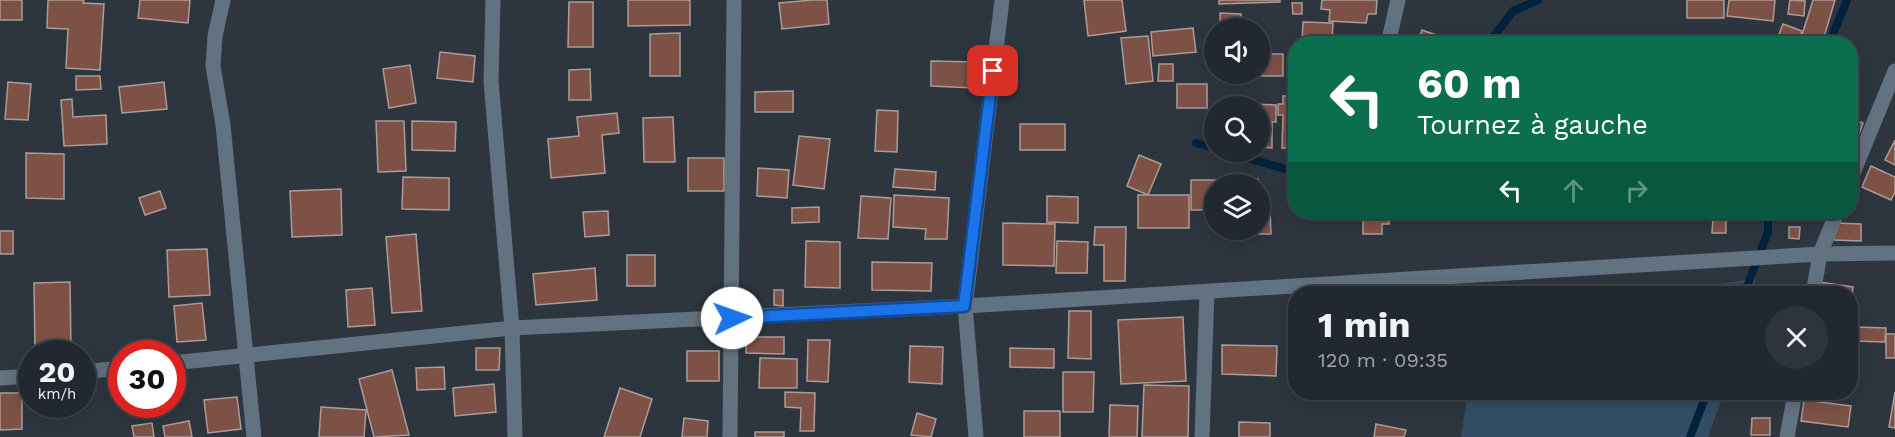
<!DOCTYPE html>
<html lang="fr">
<head>
<meta charset="utf-8">
<style>
	:root { --surface:#22282f; --page:#2e343b; --text:#f1f3f6; --muted:#a2a6aa; --line:#3f444b }
	body { margin:0; font-family:"Work Sans",sans-serif; background:var(--page); color:var(--text); height:100vh; display:flex; flex-direction:column; font-size:22px; white-space:nowrap }
	* { box-sizing:border-box; margin:0 }
	p { font-size:20px; color:var(--muted) }
	.icon { flex:none; width:33px; height:33px; fill:none; stroke:currentColor; stroke-width:2; stroke-linecap:round; stroke-linejoin:round }
	.map { position:relative; flex:1; overflow:hidden }
	.side { position:absolute; left:1288px; top:286px; width:570px; height:114px; display:flex; flex-direction:column; background:var(--surface); border-radius:24px; box-shadow:0 3px 15px #0003,0 0 0 2px var(--line) }
	.side>* { flex:none }
	.top-card { position:absolute; left:1288px; top:36px; width:570px; height:183px; border-radius:24px; box-shadow:0 3px 15px #0003,0 0 0 2px var(--line); background:#0b6e4f; color:#fff; overflow:hidden }
	.fabs { position:absolute; left:1204px; top:18px; display:grid; gap:12px }
	.fabs a { display:grid; place-items:center; width:66px; height:66px; border-radius:50%; background:var(--surface); box-shadow:0 3px 15px #0003,0 0 0 2px var(--line); font-size:30px }
	.speed { position:absolute; left:18px; top:340px; display:flex; gap:12px; font-size:30px; font-weight:700; text-align:center }
	.speed>* { display:grid; place-content:center; width:78px; height:78px; border-radius:50%; background:var(--surface); box-shadow:0 3px 15px #0003,0 0 0 2px var(--line); line-height:1 }
	.speed small { font-size:15px; font-weight:400 }
	.speed .limit { border:9px solid #d22; background:#fff; color:#111 }
	.pin { position:absolute; display:grid; place-items:center; width:51px; height:51px; color:#fff; margin:-26px; border-radius:12px; box-shadow:0 3px 9px #0006 }
	.me { position:absolute; width:66px; margin:-33px; rotate:87deg; stroke-linejoin:round; filter:drop-shadow(0 0 4px #0008) }
	.turn { display:flex; align-items:center; gap:21px; height:126px; padding:0 30px; font-size:27px }
	.turn .icon { width:78px; height:78px; stroke-width:2.5 }
	.turn b { display:block; font-size:42px; line-height:51px }
	.lanes { display:flex; align-items:center; height:57px; padding:0 30px; background:#0003; justify-content:center; gap:30px; direction:ltr }
	.lanes .off { opacity:.35 }
	.round { display:grid; place-items:center; flex:none; width:63px; height:63px; border-radius:32px; background:var(--page) }
	.head { display:flex; align-items:center; justify-content:space-between; height:102px; padding:0 30px }
	h1 { font-size:36px; font-weight:700; line-height:45px }
	.map>svg:first-child { display:block }
	.green { fill:#324d64 }
	.lines { fill:none; stroke-linecap:round; stroke-linejoin:round }
	.stream { stroke:#00223c; stroke-width:8 }
	.building { fill:#7e5146; stroke:#ac9c98; stroke-width:1.5 }
	.street { stroke:#637280; stroke-width:15 }
	.route-casing { stroke:#114b97; stroke-width:15 }
	.route { stroke:#1a73e8; stroke-width:10 }
</style>
</head>
<body>
<div class="map">
<svg width="1895" height="437" viewBox="0 0 1895 437">
	<rect width="100%" height="100%" fill="#2d363f"/>
	<g class="green">
		<polygon points="1756,278 1752,294 1659,294"/>
		<polygon points="1468,393 1724,393 1708,437 1461,437"/>
	</g>
	<g class="lines">
		<g class="stream">
			<polyline points="1488,44 1513,11 1538,0"/>
			<polyline points="1829,44 1847,0"/>
			<polyline points="1196,143 1215,148"/>
			<polyline points="1226,152 1296,172"/>
			<polyline points="1744,294 1768,232 1768,212"/>
			<polyline points="1690,437 1707,393"/>
		</g>
	</g>
	<g class="building">
		<rect x="0" y="0" width="22" height="20"/>
		<polygon points="48,0 84,0 83,3 104,4 100,70 66,68 68,29 47,28"/>
		<polygon points="140,0 190,0 188,23 138,18"/>
		<polygon points="628,0 690,0 690,25 628,26"/>
		<polygon points="812,0 827,0 829,24 782,29 779,3"/>
		<polygon points="1084,0 1122,0 1126,31 1088,36"/>
		<polygon points="1219,0 1280,0 1280,2 1219,4"/>
		<polygon points="1322,0 1377,0 1376,14 1368,14 1366,23 1329,21 1330,10 1321,9"/>
		<rect x="1687" y="0" width="37" height="18"/>
		<polygon points="1729,0 1775,0 1773,21 1727,16"/>
		<polygon points="1790,0 1805,1 1804,16 1788,14"/>
		<polygon points="1813,0 1835,0 1822,44 1808,44 1800,41"/>
		<polygon points="569,2 593,2 593,47 568,47"/>
		<polygon points="1292,3 1302,3 1302,14 1293,14"/>
		<polygon points="1220,13 1241,14 1241,28 1220,28"/>
		<polygon points="1303,22 1333,23 1332,44 1302,44"/>
		<polygon points="1783,24 1802,31 1799,41 1779,34"/>
		<polygon points="1193,28 1196,52 1153,56 1151,32"/>
		<polygon points="1422,30 1453,41 1452,44 1417,44"/>
		<polygon points="680,33 680,76 650,76 650,34"/>
		<polygon points="1148,36 1153,81 1126,84 1121,38"/>
		<polygon points="440,52 475,56 473,82 437,78"/>
		<polygon points="1260,54 1283,54 1283,76 1235,76 1235,74 1260,74"/>
		<polygon points="931,61 975,62 974,88 931,86"/>
		<polygon points="1159,64 1173,64 1173,81 1158,81"/>
		<polygon points="410,65 416,103 389,108 383,69"/>
		<polygon points="590,69 591,100 569,100 569,70"/>
		<polygon points="76,76 100,76 101,89 76,90"/>
		<polygon points="8,82 31,84 28,120 5,119"/>
		<polygon points="164,82 167,109 122,113 119,87"/>
		<rect x="1177" y="84" width="30" height="24"/>
		<polygon points="793,91 793,112 755,112 755,92"/>
		<polygon points="1283,96 1296,96 1296,148 1282,148 1283,115 1278,115 1278,104 1283,104"/>
		<polygon points="72,99 73,117 106,115 107,144 64,146 61,100"/>
		<polygon points="1250,104 1276,105 1276,122 1260,122 1260,106 1250,106"/>
		<polygon points="877,110 898,111 897,152 875,151"/>
		<polygon points="617,113 619,133 602,135 605,173 551,178 548,139 579,136 577,117"/>
		<polygon points="673,117 675,162 644,162 643,118"/>
		<polygon points="1851,119 1863,123 1856,143 1851,141"/>
		<polygon points="376,121 404,121 406,171 378,172"/>
		<polygon points="412,121 456,122 455,151 412,150"/>
		<polygon points="1260,123 1272,123 1272,148 1260,147"/>
		<rect x="1020" y="124" width="45" height="26"/>
		<polygon points="799,136 830,139 824,189 793,185"/>
		<polygon points="1895,140 1895,165 1885,160"/>
		<polygon points="26,153 64,154 64,199 26,198"/>
		<polygon points="1139,155 1161,164 1148,195 1127,186"/>
		<rect x="688" y="158" width="36" height="33"/>
		<polygon points="1871,166 1895,177 1895,192 1891,200 1862,187"/>
		<polygon points="758,168 789,170 787,198 757,196"/>
		<polygon points="895,169 936,172 935,190 893,187"/>
		<polygon points="403,177 449,178 449,210 402,209"/>
		<rect x="1218" y="179" width="40" height="5"/>
		<polygon points="1191,180 1216,180 1215,210 1191,210"/>
		<polygon points="341,189 342,235 292,237 290,191"/>
		<polygon points="160,191 166,208 145,215 139,198"/>
		<polygon points="894,195 949,198 947,239 925,239 926,229 893,227"/>
		<rect x="1138" y="195" width="51" height="33"/>
		<polygon points="861,196 891,198 888,239 858,238"/>
		<polygon points="1047,196 1078,197 1078,223 1047,222"/>
		<polygon points="819,207 819,222 792,223 792,208"/>
		<polygon points="1260,209 1270,209 1271,234 1230,234 1230,230 1260,230"/>
		<polygon points="608,211 609,235 585,237 583,212"/>
		<polygon points="1363,212 1389,212 1389,224 1382,224 1382,234 1363,234"/>
		<polygon points="1480,212 1510,212 1509,218 1479,215"/>
		<polygon points="1713,217 1726,217 1726,233 1712,233"/>
		<polygon points="1003,223 1055,224 1054,266 1003,265"/>
		<polygon points="1834,223 1861,224 1861,241 1834,240"/>
		<polygon points="1095,227 1126,227 1125,281 1104,281 1104,245 1094,245"/>
		<polygon points="1789,227 1800,227 1799,239 1789,238"/>
		<rect x="0" y="231" width="13" height="23"/>
		<polygon points="416,234 422,311 392,313 386,237"/>
		<polygon points="806,241 840,242 840,288 805,287"/>
		<polygon points="1057,241 1088,242 1087,273 1056,273"/>
		<polygon points="207,249 210,295 169,297 167,250"/>
		<rect x="627" y="255" width="28" height="31"/>
		<polygon points="872,262 932,263 931,291 872,290"/>
		<polygon points="595,268 597,300 536,305 533,274"/>
		<polygon points="70,282 71,350 35,350 34,283"/>
		<polygon points="1819,282 1853,287 1851,308 1851,294 1818,294"/>
		<polygon points="372,288 375,325 348,327 346,290"/>
		<polygon points="774,290 783,290 783,306 774,305"/>
		<polygon points="202,303 206,340 177,342 174,306"/>
		<polygon points="1069,311 1091,311 1091,359 1068,358"/>
		<polygon points="1183,317 1186,381 1121,384 1118,320"/>
		<polygon points="1855,327 1886,328 1885,342 1854,341"/>
		<rect x="1886" y="334" width="9" height="24"/>
		<polygon points="746,337 784,337 784,354 746,353"/>
		<polygon points="808,340 830,340 828,382 807,381"/>
		<polygon points="1222,345 1277,346 1276,376 1222,374"/>
		<polygon points="910,346 943,347 942,384 909,382"/>
		<polygon points="476,348 500,348 499,370 476,370"/>
		<polygon points="1010,348 1054,349 1054,368 1010,367"/>
		<rect x="687" y="351" width="32" height="30"/>
		<polygon points="760,358 797,359 797,388 759,388"/>
		<polygon points="444,367 445,389 417,390 416,368"/>
		<polygon points="392,370 409,435 374,437 359,379"/>
		<polygon points="1063,372 1094,372 1093,412 1063,412"/>
		<polygon points="494,384 496,412 455,416 453,388"/>
		<polygon points="1144,385 1189,386 1188,437 1142,437"/>
		<polygon points="620,388 652,399 640,437 604,437"/>
		<polygon points="785,392 815,393 814,431 800,431 801,408 785,407"/>
		<polygon points="1895,392 1895,428 1889,427"/>
		<polygon points="0,393 22,393 22,429 0,430"/>
		<polygon points="237,397 241,429 208,433 204,400"/>
		<polygon points="1804,400 1851,406 1848,427 1801,421"/>
		<polygon points="1110,405 1138,406 1137,437 1109,437"/>
		<polygon points="321,407 366,410 364,437 319,437"/>
		<rect x="1024" y="411" width="36" height="26"/>
		<polygon points="917,413 936,419 931,437 911,435"/>
		<polygon points="684,418 708,421 707,437 682,437"/>
		<polygon points="1752,418 1770,418 1770,435 1751,435"/>
		<polygon points="189,421 192,437 165,437 163,426"/>
		<polygon points="1239,422 1270,423 1270,437 1239,437"/>
		<polygon points="152,423 154,437 134,437 132,426"/>
		<polygon points="1376,424 1406,430 1404,437 1374,437"/>
		<rect x="755" y="432" width="29" height="5"/>
	</g>
	<g class="lines">
		<g class="street">
			<polyline points="223,0 215,36 213,66 223,125 254,437"/>
			<polyline points="493,0 491,81 512,328 515,437"/>
			<polyline points="1386,44 1390,35 1398,0"/>
			<polyline points="1851,178 1895,71"/>
			<polyline points="1813,294 1820,254 1837,212"/>
			<polyline points="172,363 512,328 965,306 1820,254 1895,253"/>
			<polyline points="82,372 122,368"/>
			<polyline points="0,378 32,376"/>
			<polyline points="730,437 734,0"/>
			<polyline points="976,437 965,306 1002,0"/>
			<polyline points="1202,437 1207,292"/>
			<polyline points="1787,437 1795,393"/>
		</g>
	</g>
	<g class="lines">
		<defs>
			<polyline id="route" points="732,318 964,306 993,71"/>
		</defs>
		<use href="#route" class="route-casing"/>
		<use href="#route" class="route"/>
	</g>
</svg>
<div class="fabs">
<a><svg class="icon" aria-label="sound" viewBox="0 0 24 24"><path d="M4 9h4l5-4v14l-5-4H4zM17 9q2 3 0 6"/></svg></a>
<a><svg class="icon" aria-label="search" viewBox="0 0 24 24"><circle cx="10" cy="10" r="6"/><path d="M15 15l6 6"/></svg></a>
<a><svg class="icon" aria-label="layers" viewBox="0 0 24 24"><path d="M12 4l9 5-9 5-9-5zM3 14l9 5 9-5"/></svg></a>
</div>
<div class="speed"><div>20<small>km/h</small></div><div class="limit">30</div></div>
<div class="pin" style="left:993px;top:71px;background:#d93025"><svg class="icon" aria-label="arrive" viewBox="0 0 24 24"><path d="M6 21V4h12l-3 4 3 4H6"/></svg></div>
<svg class="me" style="left:732px;top:318px" viewBox="-20 -20 40 40"><circle r="19" fill="#fff"/><path d="M0-13L10 11 0 6-10 11z" fill="#1a73e8"/></svg>
<div class="top-card">
<div class="turn"><svg class="icon" aria-label="left" viewBox="0 0 24 24"><path d="M17 20v-9H6M10 6l-5 5 5 5"/></svg><div><b>60 m</b>Tournez à gauche</div></div>
<div class="lanes"><svg class="icon" aria-label="left" viewBox="0 0 24 24"><path d="M17 20v-9H6M10 6l-5 5 5 5"/></svg><svg class="icon off" aria-label="ahead" viewBox="0 0 24 24"><path d="M12 20V5M6 11l6-6 6 6"/></svg><svg class="icon off" aria-label="right" viewBox="0 0 24 24"><path d="M7 20v-9h11M14 6l5 5-5 5"/></svg></div>
</div>
<section class="side">
<div class="head"><div><h1>1 min</h1><p>120 m · 09:35</p></div><a class="round"><svg class="icon" aria-label="close" viewBox="0 0 24 24"><path d="M6 6l12 12M18 6L6 18"/></svg></a></div>
</section>
</div>
</body>
</html>
